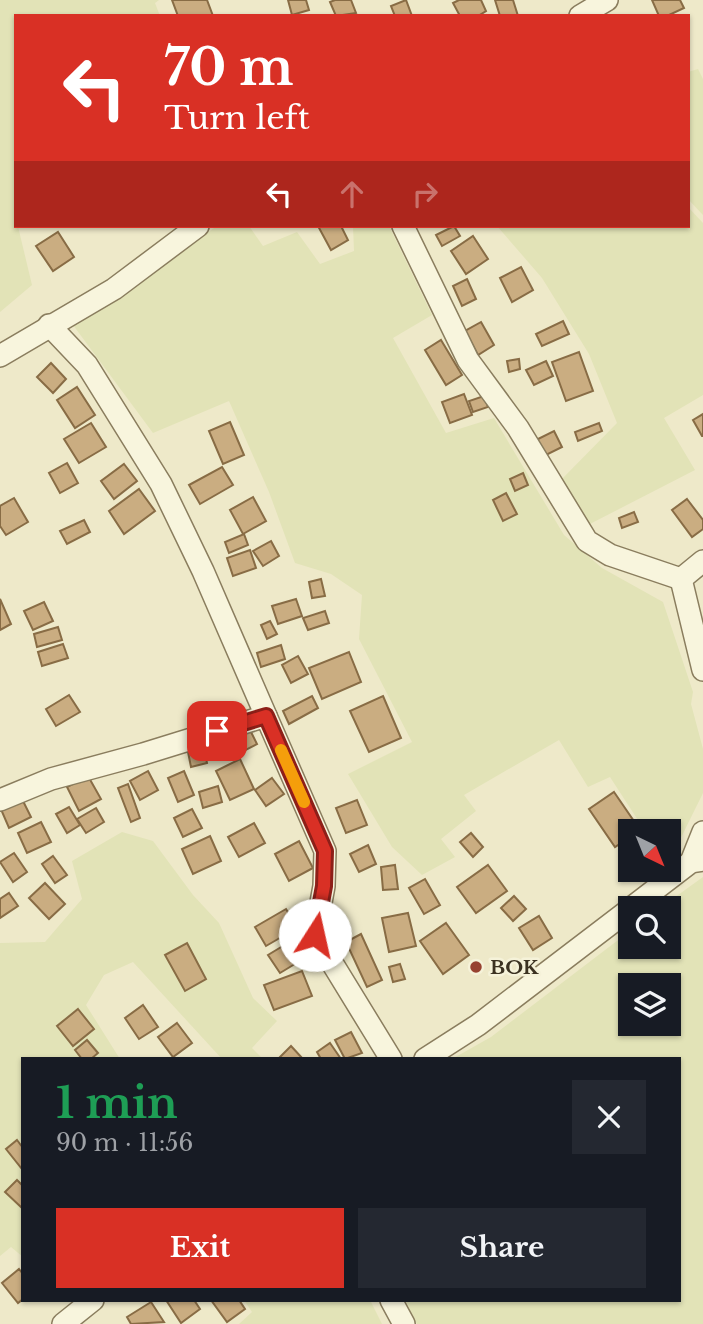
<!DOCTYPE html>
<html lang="en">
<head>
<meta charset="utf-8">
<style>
	:root { --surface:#171b24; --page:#242831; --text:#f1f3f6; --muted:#9ea1a6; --accent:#d93025 }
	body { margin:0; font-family:"Libre Baskerville",serif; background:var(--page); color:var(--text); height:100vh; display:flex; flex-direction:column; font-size:26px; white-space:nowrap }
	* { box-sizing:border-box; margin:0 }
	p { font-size:23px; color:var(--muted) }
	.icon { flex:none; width:38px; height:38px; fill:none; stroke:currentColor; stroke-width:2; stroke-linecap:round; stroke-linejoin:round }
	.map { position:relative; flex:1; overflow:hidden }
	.drawer { position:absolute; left:21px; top:1057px; width:660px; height:245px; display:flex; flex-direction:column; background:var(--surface); border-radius:0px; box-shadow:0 2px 5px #0004 }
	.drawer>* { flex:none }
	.hud { position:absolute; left:14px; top:14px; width:676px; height:214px; border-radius:0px; box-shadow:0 2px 5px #0004; background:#d93025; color:#fff; overflow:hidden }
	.needle { width:46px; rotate:137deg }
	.tools { position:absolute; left:618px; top:819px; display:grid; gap:14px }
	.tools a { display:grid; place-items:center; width:63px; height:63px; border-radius:0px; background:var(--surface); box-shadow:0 2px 5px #0004; font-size:35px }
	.pin { position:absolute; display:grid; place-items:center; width:60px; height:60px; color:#fff; margin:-30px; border-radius:14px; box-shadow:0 4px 10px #0006 }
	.me { position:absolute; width:77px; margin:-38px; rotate:10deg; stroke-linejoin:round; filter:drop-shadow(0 0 5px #0008) }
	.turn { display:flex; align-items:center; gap:24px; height:147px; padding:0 35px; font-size:32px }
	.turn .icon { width:91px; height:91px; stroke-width:2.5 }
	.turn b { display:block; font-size:49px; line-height:60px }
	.lanes { display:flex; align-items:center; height:66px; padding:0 35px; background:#0003; justify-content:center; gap:35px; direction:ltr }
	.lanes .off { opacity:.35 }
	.round { display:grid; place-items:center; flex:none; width:74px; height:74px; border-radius:0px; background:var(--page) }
	.overview { display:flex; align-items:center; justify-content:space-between; height:119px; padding:0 35px }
	h1 { font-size:42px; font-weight:700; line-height:52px; color:#1e9e55 }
	.cta { display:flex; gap:14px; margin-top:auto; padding:14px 35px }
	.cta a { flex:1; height:80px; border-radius:0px; background:var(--accent); color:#fff; font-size:28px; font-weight:700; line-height:80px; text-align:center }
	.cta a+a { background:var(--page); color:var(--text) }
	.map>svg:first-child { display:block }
	.farmland { fill:#e2e3b7; fill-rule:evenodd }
	.building { fill:#caad81; stroke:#886c45; stroke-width:2 }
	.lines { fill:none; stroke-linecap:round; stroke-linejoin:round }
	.minor-casing { stroke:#8a7d5e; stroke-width:24 }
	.minor { stroke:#f8f5dd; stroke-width:21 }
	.route-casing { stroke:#8d1f18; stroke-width:18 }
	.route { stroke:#d93025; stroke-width:12 }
	.slow { stroke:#f59e0b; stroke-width:12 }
	.poi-dot { fill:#974230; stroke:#f5f2d9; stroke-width:2.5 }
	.labels { text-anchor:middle; stroke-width:5; stroke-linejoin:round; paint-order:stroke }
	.poi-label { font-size:19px; font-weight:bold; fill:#3b3221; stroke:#f5f2d9; text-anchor:start }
</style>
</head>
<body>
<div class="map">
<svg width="703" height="1324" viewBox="0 0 703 1324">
	<rect width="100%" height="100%" fill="#eee9c9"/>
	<g class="farmland">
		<polygon points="0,0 159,0 155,3 160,16 16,16 15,214 32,285 0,312"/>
		<polygon points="698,69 703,79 703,215 688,199 688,72"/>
		<polygon points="688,207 703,223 703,395 664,418 695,470 586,526 559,482 617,423 589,354 542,278 497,226 688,226"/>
		<polygon points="217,226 249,226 263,246 297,232 320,264 354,251 353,226 389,226 432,315 393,338 446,433 494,418 564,535 602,568 663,602 693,692 691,704 703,749 703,793 669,862 668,831 645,831 610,777 588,787 559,740 464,795 476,811 441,839 455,857 422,875 392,847 348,774 412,742 359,639 362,595 331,574 295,563 269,492 229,401 153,433 73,325"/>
		<polygon points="122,832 153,841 193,895 219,923 253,998 277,1021 252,1048 263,1059 222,1059 133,962 104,975 86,1005 120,1059 23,1059 23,1257 11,1247 0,1256 0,943 45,942 82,899 72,861"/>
		<path d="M 703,877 L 703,1324 L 417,1324 L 405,1300 L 679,1300 L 679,1059 L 452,1059 L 491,1037 L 630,931 L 630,947 L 668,947 L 668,908 L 660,908 ZM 668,985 L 668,1024 L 630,1024 L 630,985 Z"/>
		<polygon points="244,1300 370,1300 382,1324 239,1324 252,1312"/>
	</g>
	<g class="building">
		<polygon points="172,0 207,0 213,16 178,16"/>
		<polygon points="288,0 306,0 309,10 292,15"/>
		<polygon points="335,0 351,0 356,13 336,16 330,2"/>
		<polygon points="406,0 412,16 395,16 391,6"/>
		<polygon points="459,0 481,0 486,11 478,16 460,16 453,3"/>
		<polygon points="495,0 513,0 518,16 500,16"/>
		<polygon points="652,0 680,0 684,8 667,16 659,16"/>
		<polygon points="318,226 341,226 348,240 331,250"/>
		<polygon points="454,226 460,236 442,246 436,235"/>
		<polygon points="58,232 74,257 53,271 36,246"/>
		<polygon points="473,236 488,259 466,274 451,251"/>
		<polygon points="521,267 533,290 512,302 500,278"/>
		<polygon points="467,279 476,299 462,306 453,286"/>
		<polygon points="563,321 569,334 542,346 536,334"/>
		<polygon points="481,322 494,345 478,355 465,331"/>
		<polygon points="441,340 462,375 446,385 425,350"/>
		<polygon points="579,352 593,391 566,401 552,362"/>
		<polygon points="519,359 520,369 509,372 507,361"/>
		<polygon points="546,361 553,376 534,385 526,370"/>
		<polygon points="51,363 66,379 53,393 37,377"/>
		<polygon points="77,387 95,415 75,428 57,400"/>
		<polygon points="464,394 472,415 450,423 442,402"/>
		<polygon points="484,396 488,407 473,412 469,401"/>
		<polygon points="703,414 703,436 702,436 693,420"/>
		<polygon points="230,422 244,455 223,464 209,431"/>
		<polygon points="91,423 106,447 79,463 64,439"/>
		<polygon points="599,423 602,431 578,441 575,432"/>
		<polygon points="554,431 562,447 544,456 536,440"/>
		<polygon points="67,463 78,483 60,493 49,473"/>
		<polygon points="124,464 137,481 114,499 101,481"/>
		<polygon points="222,467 233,485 200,504 189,485"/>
		<polygon points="523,473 528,485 515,491 510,479"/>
		<polygon points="139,489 155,511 124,534 109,511"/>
		<polygon points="506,493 517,514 503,521 493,500"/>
		<polygon points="253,497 266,521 243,534 230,510"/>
		<polygon points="14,498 28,522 6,535 0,526 0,506"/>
		<polygon points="687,499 703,520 703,529 692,537 672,510"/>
		<polygon points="634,512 638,522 622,528 619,518"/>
		<polygon points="84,520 90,532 67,544 60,531"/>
		<polygon points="244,534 248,545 229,553 225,542"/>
		<polygon points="271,541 279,556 263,566 253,551"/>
		<polygon points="250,550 256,568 233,576 227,558"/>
		<polygon points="321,579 325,596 312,598 309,582"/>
		<polygon points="0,599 11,624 0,630"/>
		<polygon points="296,599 302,616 278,624 272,606"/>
		<polygon points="44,602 53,621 33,630 24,611"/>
		<polygon points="325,611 329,623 308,630 303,618"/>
		<polygon points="270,621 277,634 267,639 261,625"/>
		<polygon points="58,627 62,640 37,647 34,634"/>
		<polygon points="63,644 68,658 42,666 38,652"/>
		<polygon points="281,645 285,659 261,667 257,653"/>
		<polygon points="349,652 361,682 322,699 309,668"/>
		<polygon points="298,656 308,674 291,683 282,665"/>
		<polygon points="69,695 80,712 56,726 46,709"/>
		<polygon points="312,696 318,708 289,724 283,711"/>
		<polygon points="383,696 401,738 369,752 350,711"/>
		<polygon points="248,726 257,744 232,757 223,739"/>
		<polygon points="202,739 207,763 191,767 186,742"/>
		<polygon points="240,759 254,789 230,800 216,771"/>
		<polygon points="148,771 158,790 140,800 130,781"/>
		<polygon points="184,771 194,795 178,802 168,778"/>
		<polygon points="88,776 101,799 79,811 67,787"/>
		<polygon points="272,778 284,794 266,806 255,790"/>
		<polygon points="128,784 140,818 131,822 118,788"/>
		<polygon points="218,786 222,802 203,808 199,792"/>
		<polygon points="614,792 640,830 630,831 630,837 615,847 589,809"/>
		<polygon points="21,797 31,817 9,828 0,807"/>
		<polygon points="357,800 367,825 346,833 336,808"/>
		<polygon points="69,807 80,825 67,833 56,814"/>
		<polygon points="96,808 104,822 86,833 77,819"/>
		<polygon points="192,809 202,828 183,837 174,818"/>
		<polygon points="41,822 51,842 27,853 18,833"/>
		<polygon points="254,823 265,843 239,857 228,837"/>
		<polygon points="471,833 483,847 473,857 460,842"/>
		<polygon points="210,836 221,861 193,874 182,849"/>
		<polygon points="299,841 313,868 289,881 275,854"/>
		<polygon points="368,845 376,864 359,872 350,854"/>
		<polygon points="14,853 27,872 13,882 0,862"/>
		<polygon points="53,856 67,875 55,883 42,864"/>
		<polygon points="395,865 398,889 383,890 381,867"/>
		<polygon points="488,865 507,891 476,913 457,887"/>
		<polygon points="425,879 440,905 424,914 409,888"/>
		<polygon points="45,883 65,904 49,919 29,898"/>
		<polygon points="9,893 18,906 0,918 0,899"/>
		<polygon points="514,896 526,909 513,921 501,908"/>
		<polygon points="286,909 297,928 266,946 255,927"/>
		<polygon points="408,913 416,946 389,952 382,918"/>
		<polygon points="539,916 552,938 533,950 519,928"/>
		<polygon points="446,923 469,955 443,974 420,941"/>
		<polygon points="361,934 382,980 367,987 346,942"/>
		<polygon points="296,938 308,956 280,973 268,955"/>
		<polygon points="187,943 206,979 185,991 165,955"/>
		<polygon points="400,964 405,979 393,982 389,967"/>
		<polygon points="302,971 312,996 274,1010 264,985"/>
		<polygon points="143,1005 158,1027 139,1039 125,1018"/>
		<polygon points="78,1009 94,1029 73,1046 57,1026"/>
		<polygon points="177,1023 192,1043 173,1057 158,1037"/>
		<polygon points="351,1032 362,1053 345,1059 335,1040"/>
		<polygon points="87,1040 98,1053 91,1059 82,1059 75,1050"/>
		<polygon points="330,1043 341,1059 321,1059 317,1052"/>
		<polygon points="291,1046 303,1059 278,1059"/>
		<polygon points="17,1140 23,1148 22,1169 6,1149"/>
		<polygon points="17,1180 23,1186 22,1208 5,1192"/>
		<polygon points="19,1269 23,1274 23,1299 18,1303 2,1283"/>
		<polygon points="166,1300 194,1300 200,1309 181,1323"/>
		<polygon points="211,1300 239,1300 245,1309 227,1322"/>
		<polygon points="151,1302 164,1322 131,1324 127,1317"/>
	</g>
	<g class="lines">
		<defs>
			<g id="minor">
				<polyline points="580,16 607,0"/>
				<polyline points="403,226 468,360 518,428 587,541 610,555 681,579"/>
				<polyline points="49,325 87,365 161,484 203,571 266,716"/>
				<polyline points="0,356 114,289 198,226"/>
				<polyline points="703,561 681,579 703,670"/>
				<polyline points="0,800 51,779 143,754 266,716 325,851 324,886 315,935 391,1059"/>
				<polyline points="691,862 703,832"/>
				<polyline points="631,908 691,862 703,860"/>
				<polyline points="425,1059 478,1025 630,909"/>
				<polyline points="391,1300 404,1324"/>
				<polyline points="63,1324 93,1300"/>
			</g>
		</defs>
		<use href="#minor" class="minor-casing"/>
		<use href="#minor" class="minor"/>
	</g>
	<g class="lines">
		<defs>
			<polyline id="route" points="217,731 266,716 325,851 324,886 315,935"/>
		</defs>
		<use href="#route" class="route-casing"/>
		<use href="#route" class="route"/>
		<polyline class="slow" points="281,750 304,802"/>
	</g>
	<circle class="poi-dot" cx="476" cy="967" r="7"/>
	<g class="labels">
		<g class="poi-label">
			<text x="490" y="974">BOK</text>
		</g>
	</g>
</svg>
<div class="tools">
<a><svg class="needle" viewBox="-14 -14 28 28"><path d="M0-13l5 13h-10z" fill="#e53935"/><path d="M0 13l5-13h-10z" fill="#9ea1a6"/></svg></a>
<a><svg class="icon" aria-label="search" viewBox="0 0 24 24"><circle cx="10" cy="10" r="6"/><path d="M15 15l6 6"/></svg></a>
<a><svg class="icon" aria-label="layers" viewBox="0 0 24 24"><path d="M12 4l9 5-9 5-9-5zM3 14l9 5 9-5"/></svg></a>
</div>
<div class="pin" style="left:217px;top:731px;background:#d93025"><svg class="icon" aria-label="arrive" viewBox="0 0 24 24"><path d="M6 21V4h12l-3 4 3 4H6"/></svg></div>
<svg class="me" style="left:315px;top:935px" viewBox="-20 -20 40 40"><circle r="19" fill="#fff"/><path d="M0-13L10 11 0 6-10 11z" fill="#d93025"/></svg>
<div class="hud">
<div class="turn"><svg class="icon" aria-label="left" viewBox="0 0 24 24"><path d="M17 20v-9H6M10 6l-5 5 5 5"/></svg><div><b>70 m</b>Turn left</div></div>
<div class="lanes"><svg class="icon" aria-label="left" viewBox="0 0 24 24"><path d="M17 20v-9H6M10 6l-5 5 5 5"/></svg><svg class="icon off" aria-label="ahead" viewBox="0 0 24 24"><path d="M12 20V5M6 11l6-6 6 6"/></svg><svg class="icon off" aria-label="right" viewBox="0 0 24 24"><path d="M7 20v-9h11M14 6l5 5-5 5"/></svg></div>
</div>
<section class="drawer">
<div class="overview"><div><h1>1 min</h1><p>90 m · 11:56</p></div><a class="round"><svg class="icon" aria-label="close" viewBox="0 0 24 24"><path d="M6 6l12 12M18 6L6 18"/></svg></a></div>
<div class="cta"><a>Exit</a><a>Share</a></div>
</section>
</div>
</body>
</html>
